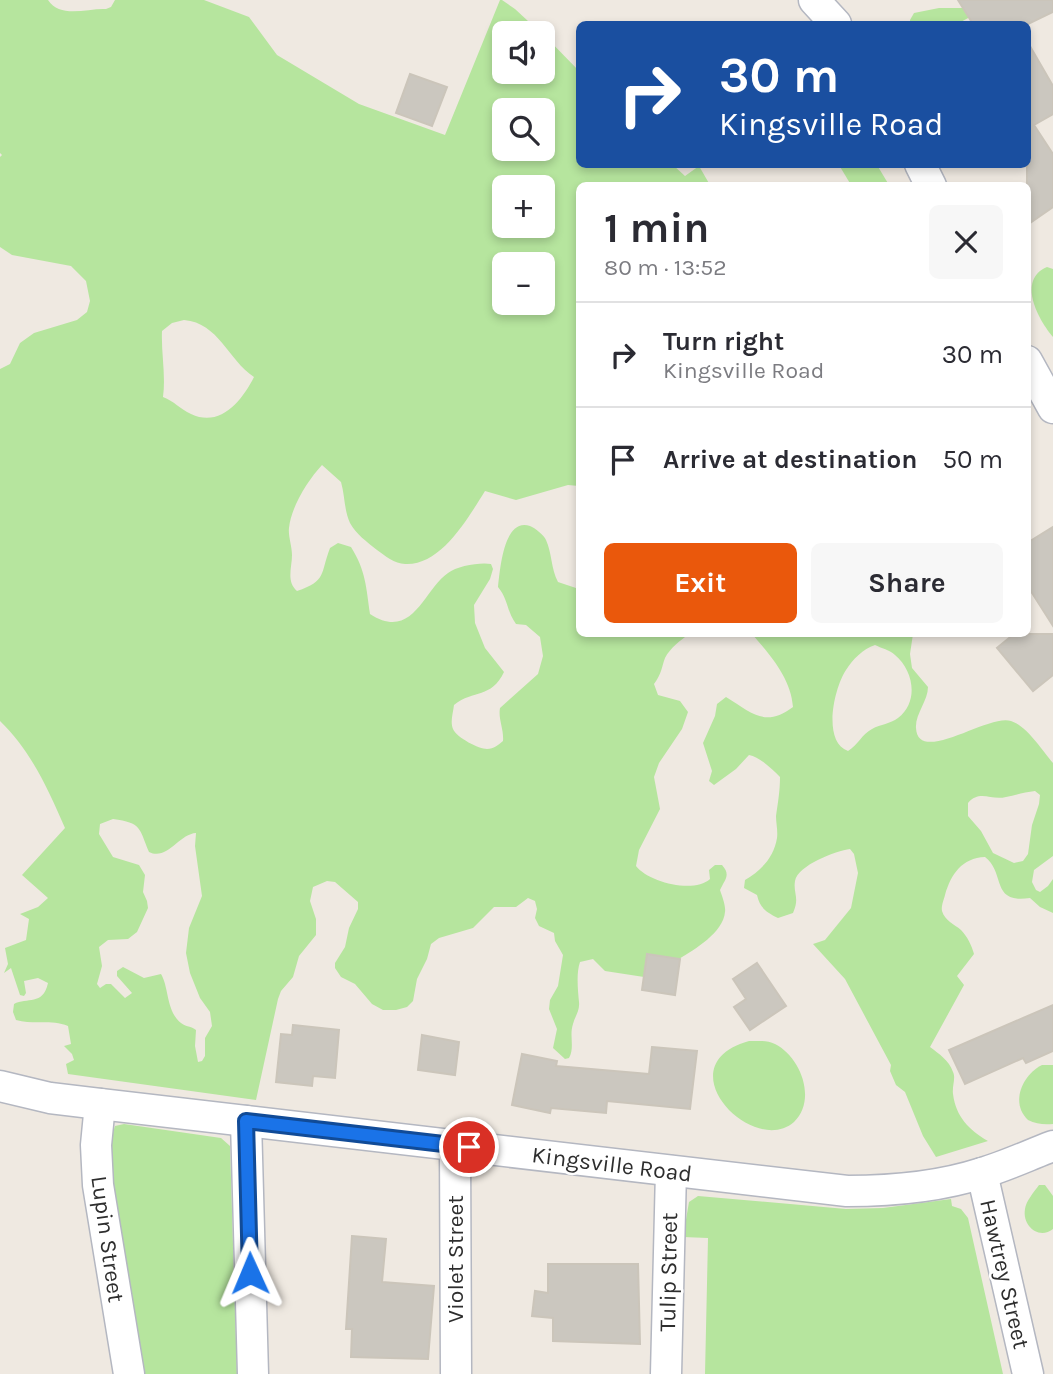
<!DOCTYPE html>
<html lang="en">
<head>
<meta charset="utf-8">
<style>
	:root { --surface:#fff; --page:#f7f7f7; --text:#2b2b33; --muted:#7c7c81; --line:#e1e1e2; --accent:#ea580c }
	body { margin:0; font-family:Karla,sans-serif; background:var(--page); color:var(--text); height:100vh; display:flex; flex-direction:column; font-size:26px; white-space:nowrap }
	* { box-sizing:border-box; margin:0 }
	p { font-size:23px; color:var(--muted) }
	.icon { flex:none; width:38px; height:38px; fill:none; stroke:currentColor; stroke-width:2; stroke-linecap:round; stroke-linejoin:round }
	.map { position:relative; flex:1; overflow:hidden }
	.sheet { position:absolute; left:576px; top:182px; width:455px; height:455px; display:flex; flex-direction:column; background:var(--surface); border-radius:10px; box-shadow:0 4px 10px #0003 }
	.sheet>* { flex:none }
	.top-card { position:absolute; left:576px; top:21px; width:455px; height:147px; border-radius:10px; box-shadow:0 4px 10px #0003; background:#1a4fa0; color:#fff; overflow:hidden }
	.fabs { position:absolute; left:492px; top:21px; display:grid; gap:14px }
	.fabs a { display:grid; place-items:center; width:63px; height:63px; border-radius:10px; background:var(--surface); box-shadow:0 4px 10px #0003; font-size:35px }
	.pin { position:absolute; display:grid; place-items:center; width:60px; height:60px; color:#fff; margin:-30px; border:4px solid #fff; border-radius:50%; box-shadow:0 2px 7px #0007 }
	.me { position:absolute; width:77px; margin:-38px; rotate:359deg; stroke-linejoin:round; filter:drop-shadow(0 0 5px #0008) }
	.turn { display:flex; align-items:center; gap:24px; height:147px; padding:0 28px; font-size:32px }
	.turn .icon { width:91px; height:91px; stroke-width:2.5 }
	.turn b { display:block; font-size:49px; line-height:60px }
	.round { display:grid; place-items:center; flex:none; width:74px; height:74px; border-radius:10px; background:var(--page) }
	.headline { display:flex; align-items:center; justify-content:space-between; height:119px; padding:0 28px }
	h1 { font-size:42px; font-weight:700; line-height:52px }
	.primary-button { display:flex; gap:14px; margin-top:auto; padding:14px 28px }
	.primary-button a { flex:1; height:80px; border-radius:10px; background:var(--accent); color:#fff; font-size:28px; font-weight:700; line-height:80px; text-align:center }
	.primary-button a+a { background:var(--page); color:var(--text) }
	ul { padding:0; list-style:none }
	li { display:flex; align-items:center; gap:21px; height:105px; padding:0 28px; border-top:2px solid var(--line) }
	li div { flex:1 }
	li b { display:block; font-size:26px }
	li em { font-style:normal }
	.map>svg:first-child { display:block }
	.green { fill:#b6e59e; fill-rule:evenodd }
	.building { fill:#cbc7bf; stroke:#cbc5ba; stroke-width:2 }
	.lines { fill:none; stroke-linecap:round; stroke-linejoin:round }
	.street-casing { stroke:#b4b7c1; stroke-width:33 }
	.street { stroke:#fff; stroke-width:30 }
	.route-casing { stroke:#114b97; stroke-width:18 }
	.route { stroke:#1a73e8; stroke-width:12 }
	.labels { text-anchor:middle; stroke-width:5; stroke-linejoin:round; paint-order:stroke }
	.street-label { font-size:23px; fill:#2e2e2e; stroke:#fff }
</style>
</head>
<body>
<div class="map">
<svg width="1053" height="1374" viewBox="0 0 1053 1374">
	<rect width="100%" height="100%" fill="#efe9e1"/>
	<g class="green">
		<path d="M 0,0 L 48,0 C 60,19 88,8 106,9 L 111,7 L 115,0 L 204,0 L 249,17 L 277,55 L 359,104 L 445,135 L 500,0 L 502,0 L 515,9 L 541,33 L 504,33 L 504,72 L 542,72 L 543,34 L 579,71 L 579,164 L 673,165 L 685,176 L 699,166 L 710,185 L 579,186 L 579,486 L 568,485 L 516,500 L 485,491 C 468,518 441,566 405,564 C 395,564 384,555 377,550 C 367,542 356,534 350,523 C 344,510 345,496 341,482 L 322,465 C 308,480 291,507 289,528 C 288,536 292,546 292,555 C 292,568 286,581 297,591 C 327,581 320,574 330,548 L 338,543 L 351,547 C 366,571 366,587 370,614 C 413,642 424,589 448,573 C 457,566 480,562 491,564 L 493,569 L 490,579 L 474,605 L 475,623 L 485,648 L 504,672 C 491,699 474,689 454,705 C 453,713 450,722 453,729 C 457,738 479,749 487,749 C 494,749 498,745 503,741 C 504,729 498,719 500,708 L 538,674 L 543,656 L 540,637 L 526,625 L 516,624 C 507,612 508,599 498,587 C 500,572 503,517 530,526 C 535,528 544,535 546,540 C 552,553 551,569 558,582 L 579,589 L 579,634 L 689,634 C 681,640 670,648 665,658 C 661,669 662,673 654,684 L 658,695 L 680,701 L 688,712 L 682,729 L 659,763 L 654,777 L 660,809 L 639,850 L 636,866 C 648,882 694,894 710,879 L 709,870 L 715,865 L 722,865 C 731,875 725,879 720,890 C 722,896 726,906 725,912 C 723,933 695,949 679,959 L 647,954 L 644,977 L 605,971 L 593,959 L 580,962 C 576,973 578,991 579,1002 C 580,1011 575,1016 573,1024 C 569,1036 575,1047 569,1058 L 565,1059 L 553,1048 L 557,1029 L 549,1009 L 550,1000 L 558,986 L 563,955 L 555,941 L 554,933 L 539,926 L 535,918 L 537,909 L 535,901 L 528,898 L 516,907 L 494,907 L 473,928 L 439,938 L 431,944 L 427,959 L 417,979 L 413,1001 L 407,1007 L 396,1010 L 383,1010 L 372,1004 L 355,984 L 341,977 L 335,968 L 335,963 L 345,947 L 349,928 L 358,909 L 358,902 L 335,882 L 327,881 L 313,887 L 310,901 L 316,919 L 316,935 L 299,956 L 293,977 L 281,991 L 278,999 L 256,1100 L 68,1074 L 66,1064 L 74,1060 L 72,1054 L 64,1046 L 71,1044 L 68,1026 C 51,1019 34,1025 16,1020 L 13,1012 L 14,1004 C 27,997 43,1006 48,983 L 38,978 L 24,981 L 26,993 L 24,996 L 20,995 L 11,968 L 4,973 L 8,964 L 5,948 L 26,940 L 29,919 L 20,914 L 38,907 L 48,898 L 22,875 L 65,828 C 48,789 31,751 0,721 L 0,369 L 10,364 L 20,343 L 34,333 L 77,320 L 87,312 L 90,301 L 86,281 L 71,266 L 12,255 L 0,247 L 0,157 L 2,155 L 0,153 ZM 504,110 L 542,110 L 542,149 L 504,149 ZM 504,187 L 542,187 L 542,226 L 504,226 ZM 504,264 L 542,264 L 542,303 L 504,303 ZM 184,320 C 219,323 228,360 254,377 C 242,401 220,428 191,414 C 180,409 174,401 163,397 C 166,375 161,353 162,331 L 172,323 ZM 113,819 C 142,823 139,828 149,852 C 167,861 179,834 196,833 L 195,846 L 202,896 L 189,928 L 186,953 L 190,973 L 200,998 L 210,1012 L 212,1026 L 205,1038 L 205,1056 L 202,1061 L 198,1062 L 195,1046 L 196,1030 C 191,1026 186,1027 181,1023 C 166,1011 169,987 161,974 L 144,978 L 123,967 L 117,971 L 117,976 L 132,993 L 125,998 L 111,984 L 106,984 L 100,988 L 97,984 L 102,966 L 99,947 L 108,940 L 128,939 L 137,932 L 148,908 L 147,901 L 143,892 L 145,875 L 139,865 L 113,857 L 99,834 L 100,824 Z"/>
		<polygon points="939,8 964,8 970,17 957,24 910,24 910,20 914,13"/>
		<polygon points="839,165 877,165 889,185 851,185"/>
		<path d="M 1047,267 L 1053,269 L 1053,337 C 1039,321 1016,280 1047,267 Z"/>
		<path d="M 752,634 L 913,634 L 910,654 L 912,668 L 928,687 C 928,701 915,714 916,728 C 918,766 989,713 1011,721 C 1027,726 1042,750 1053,763 L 1053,856 L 1034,870 L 1032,882 L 1036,890 L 1040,892 L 1048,886 L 1053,879 L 1053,913 L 1040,907 L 1030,898 C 990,904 1006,873 985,857 C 962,858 951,874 945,895 C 944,899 941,906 942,911 C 945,921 954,924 961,930 C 967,936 972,946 974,954 L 957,976 L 964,985 L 930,1047 C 939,1054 949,1060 953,1072 C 956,1078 952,1086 953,1094 C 956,1117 969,1130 988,1141 L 936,1157 L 923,1136 L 905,1092 L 896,1085 L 890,1071 L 891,1065 L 845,979 L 813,944 L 825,940 L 851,908 L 858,873 L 854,854 L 850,849 C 836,851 798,865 795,881 C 793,894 800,897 793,913 L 778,918 C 766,912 760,908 757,895 L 744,888 L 745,880 C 761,871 774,857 777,838 C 778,831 776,823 776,816 C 778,802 780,791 780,777 C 772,769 760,757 749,755 L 736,769 L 714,785 L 709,781 L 712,771 L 703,743 L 715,716 L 717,704 L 726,697 C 752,713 765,728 793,707 C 791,678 770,655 752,634 ZM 875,645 C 881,648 890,650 895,655 C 914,671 919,702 898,718 C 890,724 881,724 872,729 C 862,734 858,745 848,751 C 822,742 834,688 846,670 C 853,659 863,649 875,645 ZM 1035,791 L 1040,795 L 1039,804 L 1032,825 L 1028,854 L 1023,861 L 1014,863 L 993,853 L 981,831 L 968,816 L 968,803 C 980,789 991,801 1006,797 C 1016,795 1025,792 1035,791 Z"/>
		<path d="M 749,1041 C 758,1041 767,1040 775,1044 C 801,1057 817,1100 794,1122 C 753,1158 663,1065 749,1041 Z"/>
		<path d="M 1042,1065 L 1053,1065 L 1053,1124 C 1044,1125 1036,1124 1028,1120 C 1010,1103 1022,1075 1042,1065 Z"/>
		<path d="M 124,1124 L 221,1138 L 230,1146 L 237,1374 L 141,1374 C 130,1311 118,1249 113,1185 C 111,1167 108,1144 115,1126 Z"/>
		<path d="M 1039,1185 L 1045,1185 L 1053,1196 L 1053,1229 C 1039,1240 1022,1226 1025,1209 C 1026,1201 1034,1192 1039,1185 Z"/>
		<polygon points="698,1196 846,1209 883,1208 951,1199 952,1206 961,1209 968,1218 1003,1374 705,1374 708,1238 683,1237 689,1202"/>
	</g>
	<g class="building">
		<polygon points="958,0 1053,0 1053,12 1028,24 973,24"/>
		<polygon points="1027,41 1053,86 1053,114 1034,125 1053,154 1053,207 1027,225"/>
		<polygon points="410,74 447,87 432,126 396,113"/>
		<polygon points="1053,527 1053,626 1027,585 1027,543"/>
		<polygon points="1014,634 1053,634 1053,675 1033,691 997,648"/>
		<polygon points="647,954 680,959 675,995 642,990"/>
		<polygon points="757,963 786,1006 750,1030 734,1007 746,999 733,979"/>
		<polygon points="1053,1005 1053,1051 1026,1063 1023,1058 965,1084 949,1050"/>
		<polygon points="293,1025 339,1030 335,1078 313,1076 312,1086 276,1082 281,1034 292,1035"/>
		<polygon points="422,1035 459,1042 455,1075 418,1070"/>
		<polygon points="652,1047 697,1051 690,1109 607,1101 606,1113 551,1108 550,1113 512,1105 522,1054 557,1061 556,1066 649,1074"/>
		<polygon points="352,1236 386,1239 382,1282 434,1286 428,1359 351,1357 352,1329 346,1329"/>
		<polygon points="548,1264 638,1264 640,1344 553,1341 553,1318 532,1316 535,1291 548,1293"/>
	</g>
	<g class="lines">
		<defs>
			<g id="street">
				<polyline points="814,0 836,24"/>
				<polyline points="920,164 931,186"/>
				<polyline points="1027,361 1053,408"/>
				<path d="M 0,1086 L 50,1098 L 100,1104 L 847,1191 C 892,1191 939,1187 982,1173 C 1006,1166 1029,1155 1053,1146"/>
				<polyline points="100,1104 96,1145 98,1185 129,1374"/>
				<polyline points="246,1121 253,1374"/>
				<polyline points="455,1145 456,1374"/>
				<polyline points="982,1173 1028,1374"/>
				<polyline points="666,1374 671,1171"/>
			</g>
		</defs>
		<use href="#street" class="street-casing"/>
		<use href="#street" class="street"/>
	</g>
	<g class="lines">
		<defs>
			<polyline id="route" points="250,1273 246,1121 469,1147"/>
		</defs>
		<use href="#route" class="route-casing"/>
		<use href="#route" class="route"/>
	</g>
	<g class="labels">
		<g class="street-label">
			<text transform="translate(612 1164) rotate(7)" y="8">Kingsville Road</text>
			<text transform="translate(108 1239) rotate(82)" y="8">Lupin Street</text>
			<text transform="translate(455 1259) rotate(-90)" y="8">Violet Street</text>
			<text transform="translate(668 1272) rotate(-89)" y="8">Tulip Street</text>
			<text transform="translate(1005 1274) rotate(77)" y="8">Hawtrey Street</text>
		</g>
	</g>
</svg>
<div class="fabs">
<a><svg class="icon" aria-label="sound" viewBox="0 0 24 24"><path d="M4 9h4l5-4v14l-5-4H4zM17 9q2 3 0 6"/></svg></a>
<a><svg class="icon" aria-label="search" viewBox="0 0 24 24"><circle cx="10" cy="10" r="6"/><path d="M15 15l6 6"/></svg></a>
<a>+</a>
<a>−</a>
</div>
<div class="pin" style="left:469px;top:1147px;background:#d93025"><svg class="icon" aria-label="arrive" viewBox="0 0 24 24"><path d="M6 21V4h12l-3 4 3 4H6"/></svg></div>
<svg class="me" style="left:250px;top:1273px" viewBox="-20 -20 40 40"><path d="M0-17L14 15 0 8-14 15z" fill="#1a73e8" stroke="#fff" stroke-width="4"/></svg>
<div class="top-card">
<div class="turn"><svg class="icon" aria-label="right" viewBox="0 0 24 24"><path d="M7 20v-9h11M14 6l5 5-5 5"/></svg><div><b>30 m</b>Kingsville Road</div></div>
</div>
<section class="sheet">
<div class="headline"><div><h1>1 min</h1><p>80 m · 13:52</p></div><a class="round"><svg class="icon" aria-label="close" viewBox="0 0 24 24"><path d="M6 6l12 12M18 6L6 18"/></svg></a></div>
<ul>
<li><svg class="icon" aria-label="right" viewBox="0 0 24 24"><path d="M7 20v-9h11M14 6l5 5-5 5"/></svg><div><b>Turn right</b><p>Kingsville Road</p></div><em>30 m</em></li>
<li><svg class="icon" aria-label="arrive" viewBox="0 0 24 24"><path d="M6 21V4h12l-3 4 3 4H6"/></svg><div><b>Arrive at destination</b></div><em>50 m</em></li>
</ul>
<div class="primary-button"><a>Exit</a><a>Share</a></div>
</section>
</div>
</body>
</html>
